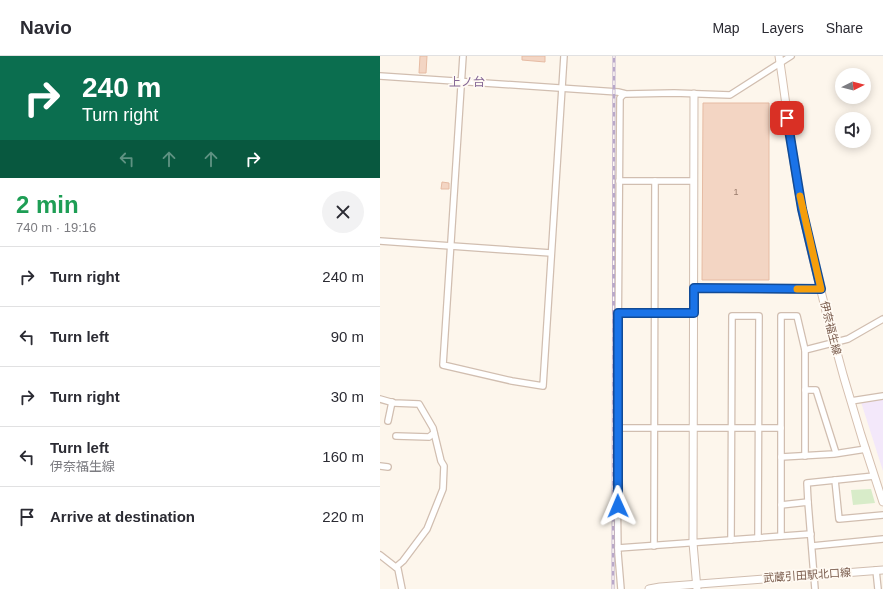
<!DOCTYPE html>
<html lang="en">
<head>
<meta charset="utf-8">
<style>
	:root { --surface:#fff; --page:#f2f2f3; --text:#2b2b33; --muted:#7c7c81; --line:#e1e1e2 }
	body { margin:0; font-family:Arial,"Noto Sans JP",sans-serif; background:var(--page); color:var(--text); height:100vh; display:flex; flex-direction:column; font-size:15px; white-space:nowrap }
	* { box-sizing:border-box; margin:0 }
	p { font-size:13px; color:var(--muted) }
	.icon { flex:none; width:22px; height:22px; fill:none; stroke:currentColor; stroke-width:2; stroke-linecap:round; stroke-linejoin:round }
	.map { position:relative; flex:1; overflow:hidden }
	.side { display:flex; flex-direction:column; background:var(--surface); width:380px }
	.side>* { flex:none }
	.guide { background:#0b6e4f; color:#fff; overflow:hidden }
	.needle { width:26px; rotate:84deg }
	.controls { position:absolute; left:455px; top:12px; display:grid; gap:8px }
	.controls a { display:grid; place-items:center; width:36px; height:36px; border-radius:50%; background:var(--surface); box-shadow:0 2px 10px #0003; font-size:20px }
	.pin { position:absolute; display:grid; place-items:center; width:34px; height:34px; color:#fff; margin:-17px; border-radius:8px; box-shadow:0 2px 6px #0006 }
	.me { position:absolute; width:44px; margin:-22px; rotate:359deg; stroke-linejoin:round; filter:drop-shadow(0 0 3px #0008) }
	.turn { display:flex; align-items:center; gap:14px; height:84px; padding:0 16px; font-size:18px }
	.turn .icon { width:52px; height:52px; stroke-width:2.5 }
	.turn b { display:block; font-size:28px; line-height:34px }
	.lanes { display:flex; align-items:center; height:38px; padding:0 16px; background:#0003; justify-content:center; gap:20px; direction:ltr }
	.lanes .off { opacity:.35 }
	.round { display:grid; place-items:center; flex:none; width:42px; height:42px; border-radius:21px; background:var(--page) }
	.overview { display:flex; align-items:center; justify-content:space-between; height:68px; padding:0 16px }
	h1 { font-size:24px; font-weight:700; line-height:30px; color:#1e9e55 }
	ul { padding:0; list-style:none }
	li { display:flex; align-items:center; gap:12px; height:60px; padding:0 16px; border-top:1px solid var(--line) }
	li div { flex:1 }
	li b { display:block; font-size:15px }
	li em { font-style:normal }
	header { display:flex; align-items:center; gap:24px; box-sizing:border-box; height:56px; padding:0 20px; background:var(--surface); border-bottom:1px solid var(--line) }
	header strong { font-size:19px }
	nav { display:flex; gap:22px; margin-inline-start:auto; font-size:14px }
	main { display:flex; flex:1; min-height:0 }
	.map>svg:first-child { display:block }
	.education { fill:#f3e8fa }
	.green { fill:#d8ecc9 }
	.building { fill:#f3d5c3; stroke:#e6bba3 }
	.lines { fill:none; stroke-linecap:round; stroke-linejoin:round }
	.minor-casing { stroke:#d1beb0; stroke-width:8 }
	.tertiary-casing { stroke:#d1beb0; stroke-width:9 }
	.secondary-casing { stroke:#d6c0b0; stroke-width:9 }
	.minor { stroke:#fff; stroke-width:5.5 }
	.tertiary { stroke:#fff; stroke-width:7 }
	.secondary { stroke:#fff; stroke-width:7 }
	.rail-casing { stroke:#b9a8c9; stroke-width:3 }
	.rail { stroke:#fffaf3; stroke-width:1.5; stroke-dasharray:4.5; stroke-linecap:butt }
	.route-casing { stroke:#114b97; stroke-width:10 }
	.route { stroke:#1a73e8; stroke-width:7 }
	.slow { stroke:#f59e0b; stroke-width:7 }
	.labels { text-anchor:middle; stroke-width:3.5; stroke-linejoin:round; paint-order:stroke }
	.number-label { font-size:9px; fill:#987a6a }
	.street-label { font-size:11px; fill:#7a5c4d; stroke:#fffaf3 }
	.neighbourhood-label { font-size:12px; fill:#846695; stroke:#fffaf3 }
</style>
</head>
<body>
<header>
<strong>Navio</strong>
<nav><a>Map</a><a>Layers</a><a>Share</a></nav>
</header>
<main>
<section class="side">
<div class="guide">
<div class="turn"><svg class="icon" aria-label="right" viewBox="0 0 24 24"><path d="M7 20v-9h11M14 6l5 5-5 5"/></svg><div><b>240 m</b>Turn right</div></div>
<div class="lanes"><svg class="icon off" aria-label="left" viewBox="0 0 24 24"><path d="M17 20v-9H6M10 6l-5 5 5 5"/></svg><svg class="icon off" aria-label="ahead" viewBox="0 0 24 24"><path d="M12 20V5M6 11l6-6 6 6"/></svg><svg class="icon off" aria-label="ahead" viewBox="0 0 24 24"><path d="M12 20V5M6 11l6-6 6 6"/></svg><svg class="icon" aria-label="right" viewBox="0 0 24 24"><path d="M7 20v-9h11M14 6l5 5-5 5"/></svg></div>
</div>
<div class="overview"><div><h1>2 min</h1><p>740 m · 19:16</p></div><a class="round"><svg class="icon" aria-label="close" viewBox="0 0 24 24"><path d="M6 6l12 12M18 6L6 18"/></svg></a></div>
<ul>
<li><svg class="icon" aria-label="right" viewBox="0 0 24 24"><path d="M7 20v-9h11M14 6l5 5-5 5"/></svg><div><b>Turn right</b></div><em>240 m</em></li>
<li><svg class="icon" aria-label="left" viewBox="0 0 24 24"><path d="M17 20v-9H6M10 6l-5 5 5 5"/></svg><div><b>Turn left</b></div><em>90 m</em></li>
<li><svg class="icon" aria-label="right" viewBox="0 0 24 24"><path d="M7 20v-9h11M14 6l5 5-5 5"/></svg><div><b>Turn right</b></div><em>30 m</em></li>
<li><svg class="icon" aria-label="left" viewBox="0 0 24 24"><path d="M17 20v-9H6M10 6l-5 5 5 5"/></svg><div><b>Turn left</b><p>伊奈福生線</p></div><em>160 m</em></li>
<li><svg class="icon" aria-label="arrive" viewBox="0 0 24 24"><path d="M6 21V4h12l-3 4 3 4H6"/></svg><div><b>Arrive at destination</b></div><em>220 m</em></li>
</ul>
</section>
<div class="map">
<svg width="503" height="533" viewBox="0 0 503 533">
	<rect width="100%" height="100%" fill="#fdf6ec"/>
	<polygon class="education" points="503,343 503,415 481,346"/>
	<polygon class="green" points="491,433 495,447 473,449 471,434"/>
	<g class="building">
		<polygon points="40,0 47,0 46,17 39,17"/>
		<polygon points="142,0 165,0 165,6 142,4"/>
		<polygon points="323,47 389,47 389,224 322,224"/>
		<polygon points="62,126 69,127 69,133 61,133"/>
	</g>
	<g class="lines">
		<defs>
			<g id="minor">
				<polyline points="83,0 63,309 132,325 163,330 184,0"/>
				<polyline points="0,20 238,36 246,38 294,37 350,39 411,0"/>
				<polyline points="239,125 314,125"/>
				<polyline points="0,185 171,197"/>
				<polyline points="238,257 314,257"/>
				<polyline points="425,294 468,283 503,263"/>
				<polyline points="425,334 436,334 456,397"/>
				<polyline points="0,343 14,347 39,348 53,372 61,405 64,410 63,433 47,473 23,505 16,511"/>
				<polyline points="471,345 503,340"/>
				<polyline points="8,365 12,346"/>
				<polyline points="238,372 401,372"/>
				<polyline points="16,380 49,381 54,377"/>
				<polyline points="401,401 454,398 486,393"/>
				<polyline points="0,410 8,411"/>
				<polyline points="455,424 459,463 503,459"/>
				<polyline points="428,446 427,427 494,420"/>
				<polyline points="401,449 428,446 435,533"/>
				<polyline points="401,480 401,260 417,260 425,294 425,400"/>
				<polyline points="351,484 352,260 379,260 378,482"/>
				<polyline points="274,490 275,125"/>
				<polyline points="432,490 503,483"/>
				<polyline points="238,492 431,478"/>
				<polyline points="0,499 18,513 22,533"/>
				<polyline points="496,514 498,533"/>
				<polyline points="241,533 238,497 237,423 240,42 244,38"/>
			</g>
			<g id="tertiary">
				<polyline points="314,38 313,487 317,533"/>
				<polyline points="314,232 441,233"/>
				<polyline points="269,533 280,531 503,514"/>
			</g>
			<path id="secondary" d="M 399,0 C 407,51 412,103 422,153 C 443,252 470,350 503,446"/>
		</defs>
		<use href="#minor" class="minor-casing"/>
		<use href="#tertiary" class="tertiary-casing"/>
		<use href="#secondary" class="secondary-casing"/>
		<use href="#minor" class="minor"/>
		<use href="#tertiary" class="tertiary"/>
		<use href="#secondary" class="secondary"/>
		<defs>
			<polyline id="rail" points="233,533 234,0"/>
		</defs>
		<use href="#rail" class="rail-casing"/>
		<use href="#rail" class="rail"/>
	</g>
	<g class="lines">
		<defs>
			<polyline id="route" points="238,450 238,257 314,257 314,232 441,233 422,153 407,62"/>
		</defs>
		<use href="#route" class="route-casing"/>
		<use href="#route" class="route"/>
		<polyline class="slow" points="417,233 441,233 420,140"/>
	</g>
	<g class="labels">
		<g class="number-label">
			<text x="356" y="139">1</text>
		</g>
		<g class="street-label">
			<text transform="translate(451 272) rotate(76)" y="4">伊奈福生線</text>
			<text transform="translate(427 519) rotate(-4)" y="4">武蔵引田駅北口線</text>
		</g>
		<g class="neighbourhood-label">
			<text x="87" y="30">上ノ台</text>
		</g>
	</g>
</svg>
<div class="controls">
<a><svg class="needle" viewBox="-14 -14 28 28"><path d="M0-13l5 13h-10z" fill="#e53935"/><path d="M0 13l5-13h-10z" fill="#7c7c81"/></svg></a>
<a><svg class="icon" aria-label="sound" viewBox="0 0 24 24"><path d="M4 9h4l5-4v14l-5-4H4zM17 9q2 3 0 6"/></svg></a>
</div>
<div class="pin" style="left:407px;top:62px;background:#d93025"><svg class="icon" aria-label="arrive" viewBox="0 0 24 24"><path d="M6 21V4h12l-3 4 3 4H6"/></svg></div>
<svg class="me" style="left:238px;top:450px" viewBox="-20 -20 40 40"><path d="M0-17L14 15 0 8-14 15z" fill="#1a73e8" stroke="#fff" stroke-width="4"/></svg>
</div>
</main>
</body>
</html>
